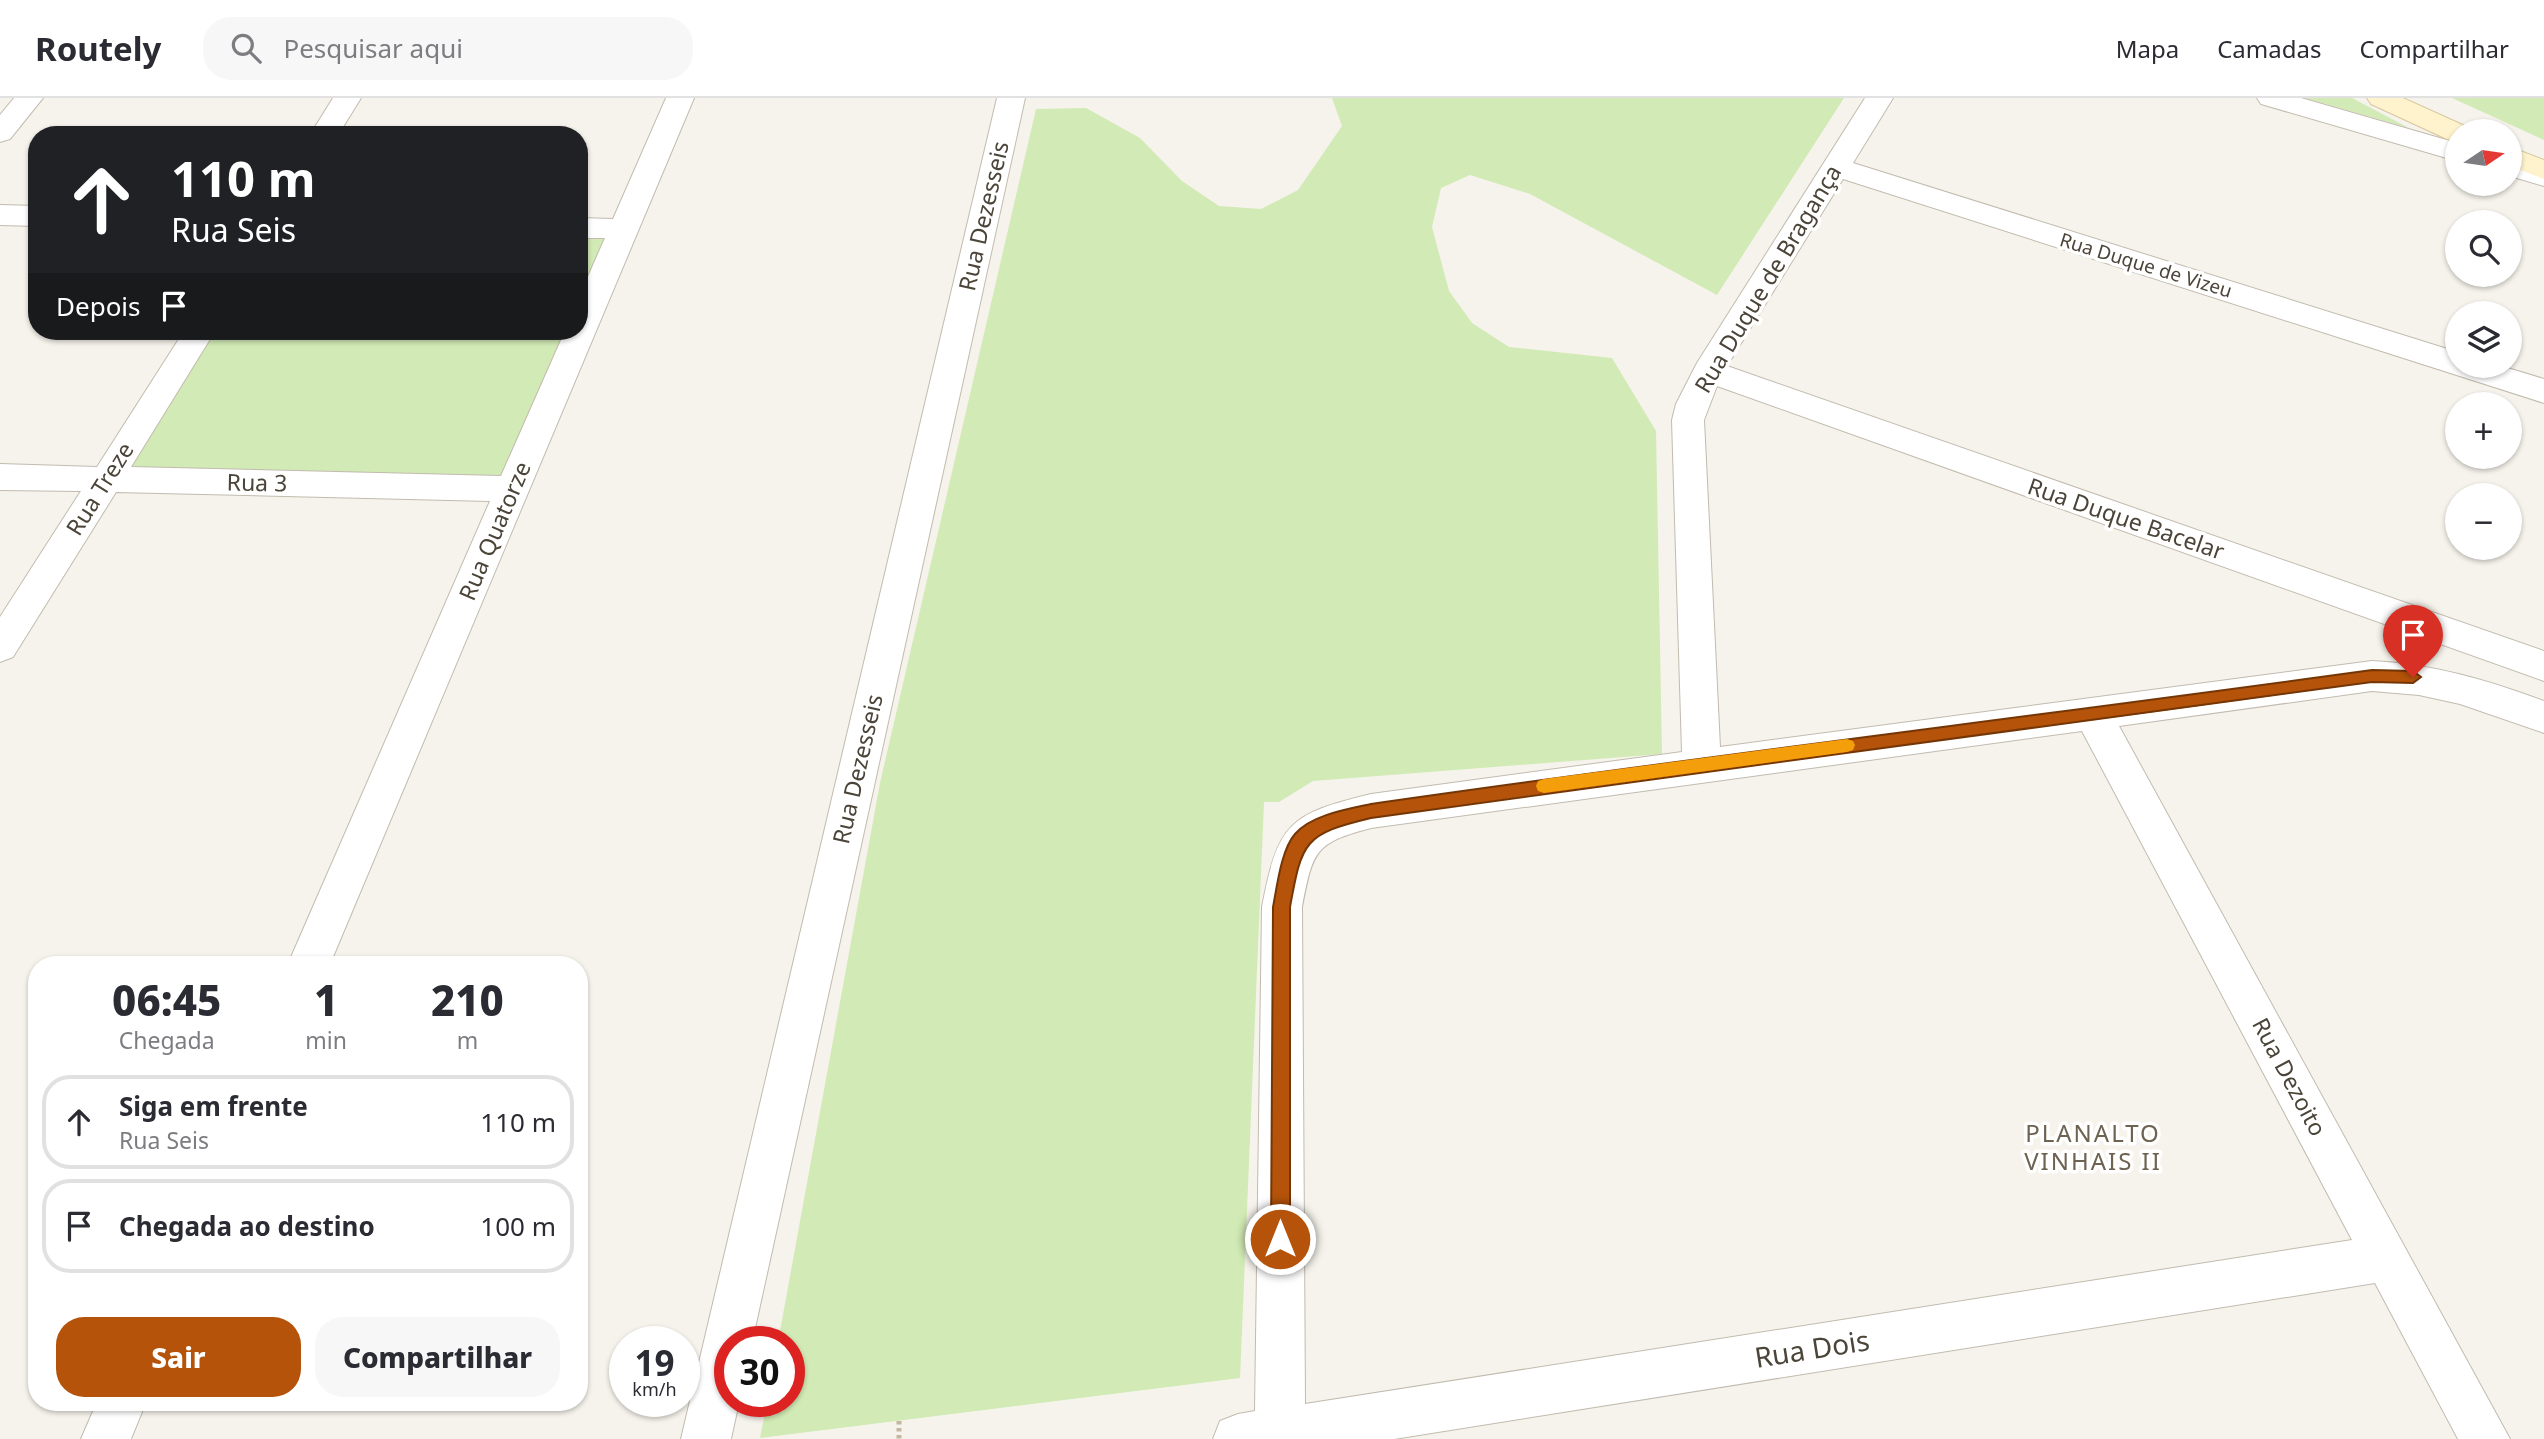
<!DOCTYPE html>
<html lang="pt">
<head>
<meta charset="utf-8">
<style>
	:root { --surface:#fff; --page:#f7f7f7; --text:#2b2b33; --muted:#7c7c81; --line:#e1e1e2; --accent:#b45309 }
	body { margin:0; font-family:"Noto Sans",sans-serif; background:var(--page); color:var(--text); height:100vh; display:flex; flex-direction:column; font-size:26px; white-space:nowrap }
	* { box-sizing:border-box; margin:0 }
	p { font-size:23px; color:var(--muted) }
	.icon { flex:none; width:38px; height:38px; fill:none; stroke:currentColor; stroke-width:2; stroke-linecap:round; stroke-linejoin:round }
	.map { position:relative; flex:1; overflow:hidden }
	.drawer { position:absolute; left:28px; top:858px; width:560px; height:455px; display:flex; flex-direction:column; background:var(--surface); border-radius:28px; box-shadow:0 2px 5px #0004 }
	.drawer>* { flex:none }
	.top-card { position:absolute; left:28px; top:28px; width:560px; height:214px; border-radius:28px; box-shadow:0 2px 5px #0004; background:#202124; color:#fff; overflow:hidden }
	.needle { width:46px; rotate:77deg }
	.controls { position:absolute; left:2445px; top:21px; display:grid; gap:14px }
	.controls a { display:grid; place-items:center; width:77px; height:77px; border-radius:50%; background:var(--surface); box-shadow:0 2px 5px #0004; font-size:35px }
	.speed { position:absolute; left:609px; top:1228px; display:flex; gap:14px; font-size:35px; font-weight:700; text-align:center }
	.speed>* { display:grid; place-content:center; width:91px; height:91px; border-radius:50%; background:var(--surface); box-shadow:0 2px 5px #0004; line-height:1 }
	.speed small { font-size:18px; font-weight:400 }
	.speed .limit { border:10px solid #d22; background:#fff; color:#111 }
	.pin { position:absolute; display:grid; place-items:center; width:60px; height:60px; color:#fff; margin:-72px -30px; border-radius:50% 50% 50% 0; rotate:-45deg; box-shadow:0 0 7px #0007 }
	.pin .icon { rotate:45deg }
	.me { position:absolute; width:77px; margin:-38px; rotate:0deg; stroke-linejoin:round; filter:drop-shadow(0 0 5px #0008) }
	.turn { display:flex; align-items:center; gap:24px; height:147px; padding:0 28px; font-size:32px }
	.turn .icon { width:91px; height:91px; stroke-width:2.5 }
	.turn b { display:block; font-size:49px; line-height:60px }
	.then { display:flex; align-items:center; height:66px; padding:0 28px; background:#0003; gap:14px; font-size:26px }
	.eta { display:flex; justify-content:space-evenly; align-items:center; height:119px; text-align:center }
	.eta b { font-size:42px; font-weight:800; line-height:49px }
	.action { display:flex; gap:14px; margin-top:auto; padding:14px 28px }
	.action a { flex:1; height:80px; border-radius:28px; background:var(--accent); color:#fff; font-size:28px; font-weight:800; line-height:80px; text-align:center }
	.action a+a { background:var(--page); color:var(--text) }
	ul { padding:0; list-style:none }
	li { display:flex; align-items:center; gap:21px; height:94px; margin:0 14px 10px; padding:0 14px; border:4px solid var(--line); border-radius:28px }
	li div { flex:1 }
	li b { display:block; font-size:26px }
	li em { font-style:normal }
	header { display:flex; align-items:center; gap:42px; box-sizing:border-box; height:98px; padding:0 35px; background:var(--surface); border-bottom:2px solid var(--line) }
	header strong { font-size:33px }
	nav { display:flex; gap:38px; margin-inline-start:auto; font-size:24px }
	.search { width:490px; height:63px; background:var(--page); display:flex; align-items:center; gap:18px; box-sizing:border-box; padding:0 24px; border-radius:28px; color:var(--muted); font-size:26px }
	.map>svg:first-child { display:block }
	.green { fill:#d2eab5 }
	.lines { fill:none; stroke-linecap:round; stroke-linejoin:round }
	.minor-casing { stroke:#c2bbae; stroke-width:2 }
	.secondary-casing { stroke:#d6c79b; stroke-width:2 }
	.path { stroke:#c4b79f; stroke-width:5; stroke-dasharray:3.5 3.5; stroke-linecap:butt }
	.minor { fill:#fff; fill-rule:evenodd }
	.secondary { fill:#fff3cd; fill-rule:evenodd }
	.route { fill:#b45309; stroke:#753606; stroke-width:2 }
	.slow { fill:#f59e0b }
	.labels { text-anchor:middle; stroke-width:7; stroke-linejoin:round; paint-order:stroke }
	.far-street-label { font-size:19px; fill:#4b4439; stroke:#fff }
	.street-label { font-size:23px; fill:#4b4439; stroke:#fff }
	.neighbourhood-label { font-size:24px; letter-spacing:2px; fill:#6e6250; stroke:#fff }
	.near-street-label { font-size:28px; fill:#4b4439; stroke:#fff }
</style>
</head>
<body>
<header>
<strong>Routely</strong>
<div class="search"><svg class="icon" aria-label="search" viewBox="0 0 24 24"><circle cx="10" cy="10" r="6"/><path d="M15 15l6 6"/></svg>Pesquisar aqui</div>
<nav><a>Mapa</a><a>Camadas</a><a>Compartilhar</a></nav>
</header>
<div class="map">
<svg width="2544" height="1341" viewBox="0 0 2544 1341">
	<rect width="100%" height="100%" fill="#f6f3ec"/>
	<g class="green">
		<polygon points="1332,0 1844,0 1717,197 1530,96 1470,77 1441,90 1432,129 1449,193 1472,225 1509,249 1612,260 1656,333 1662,656 1313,683 1279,704 1264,704 1240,1280 760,1340 767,1304 789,1304 789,1244 778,1244 880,685 1036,11 1086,10 1140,40 1182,83 1219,108 1261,111 1298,92 1342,28"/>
		<polygon points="2305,0 2352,0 2409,30"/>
		<polygon points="2452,0 2544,0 2544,42"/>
		<polygon points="579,130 625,131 513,391 106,381 200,233 579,233"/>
	</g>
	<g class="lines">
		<defs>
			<g id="minor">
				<polygon points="14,0 43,0 10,41 0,44 0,17"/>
				<polygon points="333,0 361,0 338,37 310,37"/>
				<polygon points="666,0 694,0 330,866 288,866 490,403 116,394 13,559 0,564 0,519 81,393 0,392 0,366 97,369 184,233 215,233 131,369 501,378 565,233 579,233 579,199 605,140 579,140 579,120 613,121"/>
				<polygon points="997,0 1025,0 752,1244 730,1244 730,1304 739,1304 731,1341 681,1341"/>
				<path d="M 1865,0 L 1893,0 L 1853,65 L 2457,254 L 2457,268 L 2501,268 L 2544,281 L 2544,305 L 1843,81 L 1727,268 L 2544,553 L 2544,583 L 1717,288 L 1704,322 L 1720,649 L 2372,563 C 2433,566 2487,582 2544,603 L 2544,635 L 2460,606 L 2419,597 L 2372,593 L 2119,628 L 2510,1341 L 2458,1341 L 2375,1185 L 1394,1341 L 1213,1341 L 1220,1323 L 1238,1316 L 1255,1313 L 1262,809 C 1278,725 1289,716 1371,696 L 1682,654 L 1672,322 L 1676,306 L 1697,265 ZM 2082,633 L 2352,1142 L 1305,1306 L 1302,809 C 1313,753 1314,745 1371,730 Z"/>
				<polygon points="2257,0 2301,0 2457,45 2457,63 2261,6"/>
				<polygon points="2510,60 2544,70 2544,88 2510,78"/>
				<polygon points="0,107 37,108 37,128 0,127"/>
				<polygon points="97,1304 146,1304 131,1341 81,1341"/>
			</g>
			<g id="secondary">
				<polygon points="2367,0 2403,0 2467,29 2470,33 2457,33 2457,44 2447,41 2371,6"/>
				<polygon points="2510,49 2544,62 2544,81 2510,68"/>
			</g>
		</defs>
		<use href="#minor" class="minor-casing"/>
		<use href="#secondary" class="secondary-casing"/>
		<polyline class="path" points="899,1323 899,1341"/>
		<use href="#minor" class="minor"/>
		<use href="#secondary" class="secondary"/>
	</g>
	<path class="route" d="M 2372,572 L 2413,573 L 2421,579 L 2413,585 L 2372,584 C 2039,631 1704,672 1371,720 C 1304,736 1302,743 1290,809 L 1290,1141 L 1287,1148 L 1280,1151 L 1274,1148 L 1271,1141 L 1273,809 C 1277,789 1281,752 1295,736 C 1311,717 1348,711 1371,706 C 1704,658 2038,618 2372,572 Z"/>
	<polygon class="slow" points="1847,641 1853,643 1855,647 1853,652 1847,654 1544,695 1538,693 1536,688 1538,683 1544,681"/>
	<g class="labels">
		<g class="far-street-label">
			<text transform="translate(2146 167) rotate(17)" y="7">Rua Duque de Vizeu</text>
		</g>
		<g class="street-label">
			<text transform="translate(984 118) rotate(-77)" y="8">Rua Dezesseis</text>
			<text transform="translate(1768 181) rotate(-59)" y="8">Rua Duque de Bragança</text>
			<text transform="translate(257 385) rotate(1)" y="8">Rua 3</text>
			<text transform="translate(100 391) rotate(-58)" y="8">Rua Treze</text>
			<text transform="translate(2126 421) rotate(19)" y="8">Rua Duque Bacelar</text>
			<text transform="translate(495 433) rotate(-67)" y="8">Rua Quatorze</text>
			<text transform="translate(858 671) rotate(-77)" y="8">Rua Dezesseis</text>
			<text transform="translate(2289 979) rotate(62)" y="8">Rua Dezoito</text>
		</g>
		<g class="neighbourhood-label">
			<text x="2093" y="1044">PLANALTO<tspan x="2093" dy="28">VINHAIS II</tspan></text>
		</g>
		<g class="near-street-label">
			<text transform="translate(1812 1251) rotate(-9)" y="10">Rua Dois</text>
		</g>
	</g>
</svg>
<div class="controls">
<a><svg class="needle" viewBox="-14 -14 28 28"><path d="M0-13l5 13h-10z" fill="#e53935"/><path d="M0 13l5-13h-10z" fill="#7c7c81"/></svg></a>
<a><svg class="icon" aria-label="search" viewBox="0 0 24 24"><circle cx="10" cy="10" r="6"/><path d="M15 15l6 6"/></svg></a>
<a><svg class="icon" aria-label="layers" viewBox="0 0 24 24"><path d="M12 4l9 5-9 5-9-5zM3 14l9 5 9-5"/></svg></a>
<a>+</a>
<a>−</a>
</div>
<div class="speed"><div>19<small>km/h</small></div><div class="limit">30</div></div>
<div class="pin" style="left:2413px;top:579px;background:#d93025"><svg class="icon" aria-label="arrive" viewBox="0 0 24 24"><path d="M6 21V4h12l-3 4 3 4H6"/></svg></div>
<svg class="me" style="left:1280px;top:1141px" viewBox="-20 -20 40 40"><circle r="17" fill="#b45309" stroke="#fff" stroke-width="3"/><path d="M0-11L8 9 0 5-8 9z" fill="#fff"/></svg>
<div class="top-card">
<div class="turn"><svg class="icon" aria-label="ahead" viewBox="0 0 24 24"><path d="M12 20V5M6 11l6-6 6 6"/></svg><div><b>110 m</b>Rua Seis</div></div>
<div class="then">Depois<svg class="icon" aria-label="arrive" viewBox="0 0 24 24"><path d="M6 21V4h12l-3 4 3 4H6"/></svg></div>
</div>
<section class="drawer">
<div class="eta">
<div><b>06:45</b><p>Chegada</p></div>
<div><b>1</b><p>min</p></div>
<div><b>210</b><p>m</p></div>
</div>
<ul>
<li><svg class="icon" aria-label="ahead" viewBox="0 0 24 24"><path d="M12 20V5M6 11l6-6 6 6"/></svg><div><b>Siga em frente</b><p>Rua Seis</p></div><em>110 m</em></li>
<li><svg class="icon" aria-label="arrive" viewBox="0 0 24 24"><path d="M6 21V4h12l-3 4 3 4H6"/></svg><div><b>Chegada ao destino</b></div><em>100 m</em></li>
</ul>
<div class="action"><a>Sair</a><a>Compartilhar</a></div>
</section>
</div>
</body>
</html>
